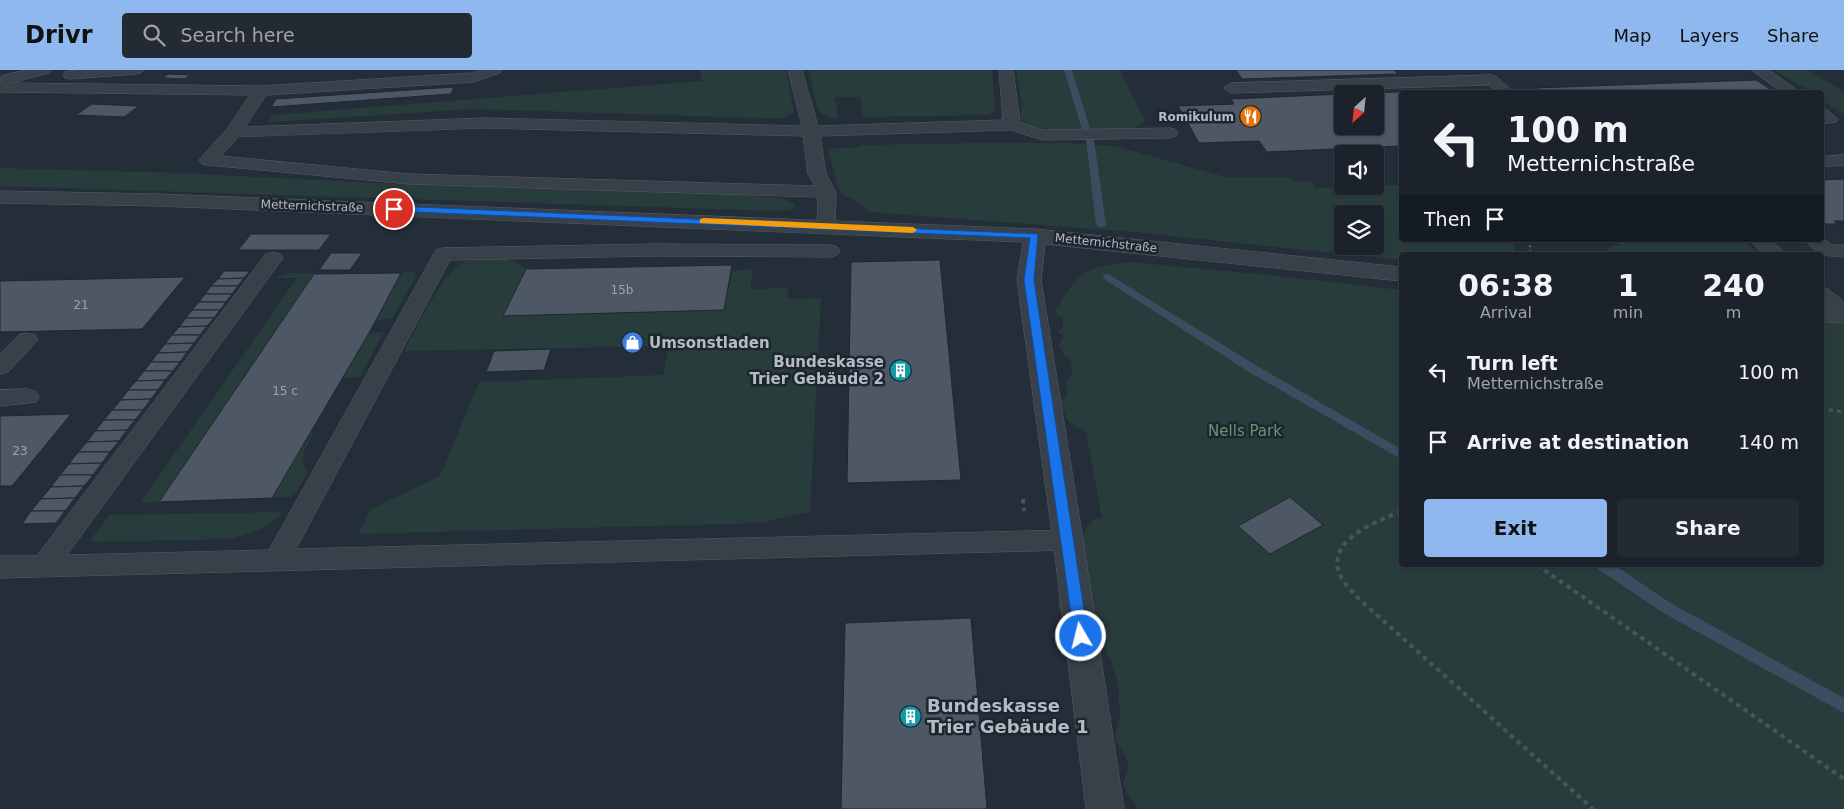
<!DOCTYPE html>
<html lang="en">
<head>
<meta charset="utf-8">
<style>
	:root { --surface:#1b222b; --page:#242a33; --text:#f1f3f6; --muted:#a0a4a9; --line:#393f47; --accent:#8fb9ee }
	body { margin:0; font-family:"DejaVu Sans",sans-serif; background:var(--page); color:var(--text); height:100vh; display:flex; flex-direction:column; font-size:19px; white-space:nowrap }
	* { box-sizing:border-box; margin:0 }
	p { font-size:16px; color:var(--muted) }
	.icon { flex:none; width:28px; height:28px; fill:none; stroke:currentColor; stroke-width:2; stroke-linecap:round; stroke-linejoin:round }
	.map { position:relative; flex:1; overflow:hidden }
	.panel { position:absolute; left:1399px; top:182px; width:425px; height:315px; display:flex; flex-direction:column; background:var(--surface); border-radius:5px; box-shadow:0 1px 4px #0004,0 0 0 1px var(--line) }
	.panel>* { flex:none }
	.hud { position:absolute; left:1399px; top:20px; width:425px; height:152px; border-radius:5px; box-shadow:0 1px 4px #0004,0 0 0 1px var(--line); background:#1b222b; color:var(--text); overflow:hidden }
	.needle { width:32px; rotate:207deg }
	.buttons { position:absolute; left:1334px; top:15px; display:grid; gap:10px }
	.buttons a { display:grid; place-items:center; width:50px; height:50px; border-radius:5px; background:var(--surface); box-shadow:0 1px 4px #0004,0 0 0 1px var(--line); font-size:25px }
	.pin { position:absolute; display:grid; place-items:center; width:42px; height:42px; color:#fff; margin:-21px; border:2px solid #fff; border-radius:50%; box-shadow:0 1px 5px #0007 }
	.me { position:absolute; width:55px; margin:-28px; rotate:352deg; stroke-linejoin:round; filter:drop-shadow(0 0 4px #0008) }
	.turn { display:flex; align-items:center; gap:18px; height:105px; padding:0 25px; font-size:22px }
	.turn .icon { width:65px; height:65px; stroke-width:2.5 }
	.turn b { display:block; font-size:35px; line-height:42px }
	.then { display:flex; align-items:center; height:48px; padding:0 25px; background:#0003; gap:10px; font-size:19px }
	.eta { display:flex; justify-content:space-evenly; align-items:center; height:85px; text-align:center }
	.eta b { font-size:30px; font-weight:700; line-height:35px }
	.action { display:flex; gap:10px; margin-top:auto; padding:10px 25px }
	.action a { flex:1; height:58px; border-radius:5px; background:var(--accent); color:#111; font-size:20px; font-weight:700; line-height:58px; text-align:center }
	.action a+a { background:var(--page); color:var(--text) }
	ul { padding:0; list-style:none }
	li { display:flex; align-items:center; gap:15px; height:70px; padding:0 25px }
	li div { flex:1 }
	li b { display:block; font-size:19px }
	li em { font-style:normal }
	header { display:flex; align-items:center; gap:30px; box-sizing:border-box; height:70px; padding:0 25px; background:var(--accent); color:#111 }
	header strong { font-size:24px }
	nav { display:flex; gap:28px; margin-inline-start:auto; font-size:18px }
	.search { width:350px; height:45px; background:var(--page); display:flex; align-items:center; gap:12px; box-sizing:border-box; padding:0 18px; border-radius:5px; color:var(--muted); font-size:19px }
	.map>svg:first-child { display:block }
	.green { fill:#293c3c; fill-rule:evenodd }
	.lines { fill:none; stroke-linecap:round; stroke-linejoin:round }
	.stream { fill:#3b4d60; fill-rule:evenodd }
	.building { fill:#4d5864; stroke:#1f2730 }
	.lane-casing { stroke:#565e67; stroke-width:1 }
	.street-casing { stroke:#565e67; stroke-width:1 }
	.path-far2 { stroke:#465759; stroke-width:2.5; stroke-dasharray:2.5 2.5; stroke-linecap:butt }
	.path-far1 { stroke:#465759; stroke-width:3; stroke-dasharray:4 4; stroke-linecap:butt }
	.path { stroke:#465759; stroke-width:4; stroke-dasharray:4.5 4.5; stroke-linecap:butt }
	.lane { fill:#384049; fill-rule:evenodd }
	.street { fill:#384049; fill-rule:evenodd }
	.route { fill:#1a73e8; stroke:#114b97 }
	.slow { fill:#f59e0b }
	.labels { text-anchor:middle; stroke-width:5; stroke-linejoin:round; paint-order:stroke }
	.far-poi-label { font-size:12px; font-weight:bold; fill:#b3bbc5; stroke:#1d252e; text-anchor:end }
	.far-street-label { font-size:12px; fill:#b3bbc5; stroke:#1d252e }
	.number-label { font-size:12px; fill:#9aa2ad }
	.poi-label { font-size:15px; font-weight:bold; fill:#b3bbc5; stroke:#1d252e; text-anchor:start }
	.park-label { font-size:15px; fill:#6c9473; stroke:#1d252e }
	.near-poi-label { font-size:18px; font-weight:bold; fill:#b3bbc5; stroke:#1d252e; text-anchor:start }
</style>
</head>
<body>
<header>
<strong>Drivr</strong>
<div class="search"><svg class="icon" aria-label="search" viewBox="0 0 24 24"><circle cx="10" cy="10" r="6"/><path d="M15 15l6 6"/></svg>Search here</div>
<nav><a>Map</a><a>Layers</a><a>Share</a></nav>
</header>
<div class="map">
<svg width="1844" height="739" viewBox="0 0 1844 739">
	<rect width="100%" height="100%" fill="#242e39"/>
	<g class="green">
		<polygon points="699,0 786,0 794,43 783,48 757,48 474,39 269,52 272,45 702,11"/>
		<path d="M 809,0 L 992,0 L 995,39 L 994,42 L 985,45 L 863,47 L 860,27 L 835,27 L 838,48 C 832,48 826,47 822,44 C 815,38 811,9 809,0 Z"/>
		<path d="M 1016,0 L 1120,0 L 1145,51 C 1140,55 1136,58 1129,59 C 1121,60 1113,58 1105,59 C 1079,59 1045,64 1021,50 L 1021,29 Z"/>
		<polygon points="1775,0 1808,0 1844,22 1844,45 1821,29 1821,22 1811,22"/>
		<path d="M 985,73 L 1067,73 L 1115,76 L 1226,107 L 1290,107 L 1293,111 L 1310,112 L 1316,118 L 1401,115 L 1401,170 L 1512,170 L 1516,185 L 1401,185 L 1401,190 L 1134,162 L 870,142 L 855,130 L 844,126 L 838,118 L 828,79 L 858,77 L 863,75 ZM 1342,144 L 1375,144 L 1375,176 L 1342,176 Z"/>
		<polygon points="0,98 182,103 392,114 720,123 782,128 794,133 796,136 789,140 779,141 0,116"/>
		<polygon points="1615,170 1743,170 1760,185 1608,185 1607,181 1612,175 1620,176"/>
		<path d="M 506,188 L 526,199 L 504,246 L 724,240 L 732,201 L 753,199 L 750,219 L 788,218 L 787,229 L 821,228 L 810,442 L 759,453 L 358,464 L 371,439 L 440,406 L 479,312 L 663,305 L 669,276 L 404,281 C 416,260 443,201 464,192 C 476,187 492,188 506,188 Z"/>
		<path d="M 1129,192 L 1258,204 L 1401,220 L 1401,495 L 1821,495 L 1821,254 L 1844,252 L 1844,739 L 1139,739 L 1129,727 L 1123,714 L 1129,693 L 1115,669 L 1121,642 L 1118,629 L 1119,617 L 1112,593 L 1101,570 L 1091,561 L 1067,547 L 1058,539 L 1059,515 L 1077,471 L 1094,449 L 1102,448 L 1086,363 L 1067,350 L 1061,332 L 1067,326 L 1066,312 L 1073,302 L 1070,289 L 1065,286 L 1059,276 L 1063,269 L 1063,265 L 1058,262 L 1063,256 L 1063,247 L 1058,245 L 1055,239 C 1057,235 1060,234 1062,230 C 1081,198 1093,197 1129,192 Z"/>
		<polygon points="408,201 415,202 416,206 392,249 377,250 401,203"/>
		<polygon points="288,203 315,203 159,432 140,433 297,208 276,208"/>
		<polygon points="384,262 360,307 342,308 369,263"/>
		<polygon points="312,361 313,363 303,384 303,395 308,402 295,424 291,427 272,428"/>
		<polygon points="279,442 281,443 281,446 257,461 230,469 89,472 109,445"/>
	</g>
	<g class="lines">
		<g class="stream">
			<polygon points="1064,0 1072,0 1090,59 1089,61 1082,59"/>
			<polygon points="1090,66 1094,69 1106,155 1101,158 1096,155 1086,69"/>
			<polygon points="1108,204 1257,296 1401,379 1401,389 1249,302 1104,209 1103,207 1104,205"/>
			<polygon points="1596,495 1614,495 1672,534 1844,628 1844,643 1662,542 1598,499"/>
		</g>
	</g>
	<g class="building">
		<polygon points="1236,0 1394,0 1398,4 1242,9"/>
		<polygon points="168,4 190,5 185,9 163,8"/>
		<polygon points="1756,10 1775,22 1541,22 1536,18"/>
		<polygon points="454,17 451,24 271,37 276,29"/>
		<polygon points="1416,21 1417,22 1401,22 1401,76 1267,82 1259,71 1199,73 1178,36 1234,34 1231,29 1342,24 1342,56 1375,56 1375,24 1354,24"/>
		<polygon points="92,34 139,36 124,47 76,45"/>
		<polygon points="1844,109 1844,151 1834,151 1837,154 1821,154 1821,110"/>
		<polygon points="251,164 331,164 319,180 238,180"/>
		<polygon points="331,183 362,183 350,200 319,200"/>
		<polygon points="940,190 961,410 847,413 851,192"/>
		<polygon points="732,195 724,240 503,246 526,199"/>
		<polygon points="224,201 250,201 244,208 218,209"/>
		<polygon points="401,203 373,256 272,428 159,432 314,204"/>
		<polygon points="185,207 142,259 0,262 0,211"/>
		<polygon points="244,208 238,216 211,216 218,209"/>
		<polygon points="211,216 238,216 232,224 205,224"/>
		<polygon points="205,224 232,224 226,232 199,232"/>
		<polygon points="199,232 226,232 220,240 192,240"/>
		<polygon points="192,240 220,240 214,248 186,248"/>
		<polygon points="186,248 214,248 207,256 179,257"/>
		<polygon points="207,256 200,265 172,265 179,257"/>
		<polygon points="172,265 200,265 194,273 165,274"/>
		<polygon points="194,273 187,282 158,283 165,274"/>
		<polygon points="551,279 544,300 486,302 494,281"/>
		<polygon points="187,282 180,292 151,292 158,283"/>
		<polygon points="151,292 180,292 173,301 144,301"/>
		<polygon points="144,301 173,301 165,310 136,311"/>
		<polygon points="165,310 158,320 128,320 136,311"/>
		<polygon points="128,320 158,320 151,329 121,330"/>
		<polygon points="151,329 143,340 112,340 121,330"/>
		<polygon points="112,340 143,340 135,350 104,350"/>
		<polygon points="71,344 12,416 0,416 0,346"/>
		<polygon points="104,350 135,350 127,360 95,361"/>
		<polygon points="127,360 119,371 87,372 95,361"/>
		<polygon points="119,371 110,382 78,382 87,372"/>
		<polygon points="78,382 110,382 102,393 69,394"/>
		<polygon points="102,393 93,405 60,405 69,394"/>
		<polygon points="60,405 93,405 84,416 51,417"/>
		<polygon points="84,416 75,428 41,429 51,417"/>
		<polygon points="1290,427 1323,455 1270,484 1238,456"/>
		<polygon points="75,428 65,441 31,441 41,429"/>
		<polygon points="31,441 65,441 56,453 22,454"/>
		<polygon points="971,548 987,739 841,739 845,553"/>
	</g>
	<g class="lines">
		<defs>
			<g id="lane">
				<path d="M 26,0 L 51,0 L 49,3 L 11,13 L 261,16 L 472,3 L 480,0 L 502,0 L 500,3 L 473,12 L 266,25 L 245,57 L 485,48 L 802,56 L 788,0 L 802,0 L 818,56 L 1003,50 L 999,0 L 1013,0 L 1020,52 L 1044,60 L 1170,58 L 1176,60 L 1178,63 L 1176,66 L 1170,68 L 1043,70 L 1011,60 L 820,66 L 826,104 L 836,122 L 835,156 L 833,160 L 826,162 L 819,160 L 817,156 L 818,127 L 409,114 L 208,95 L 202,94 L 199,90 L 227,59 L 250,25 L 0,22 L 0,12 L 3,12 L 0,10 L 2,6 ZM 485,58 L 803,66 L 808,104 L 815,116 L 409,104 L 221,86 L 238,67 Z"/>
				<polygon points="77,0 143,0 141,3 136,4 70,9 65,8 63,5 65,2"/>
				<polygon points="1752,0 1769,0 1800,22 1782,22"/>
				<polygon points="1492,5 1497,7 1513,22 1497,22 1488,15 1232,23 1227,21 1224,18 1227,15 1232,13"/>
				<polygon points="1821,38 1827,40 1838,49 1836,52 1821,54"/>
				<polygon points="1844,85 1844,95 1821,97 1821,87"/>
				<polygon points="1821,167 1832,175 1844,175 1844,187 1820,185 1804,170 1821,170"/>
				<polygon points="1750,170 1771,170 1787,185 1765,185"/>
				<polygon points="655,174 830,175 837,177 840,181 837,185 830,187 655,186 450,190 296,479 1068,460 1077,463 1081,470 1077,477 1068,480 0,508 0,486 37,486 266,184 273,182 280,184 283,188 67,485 269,480 436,180 443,178"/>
				<polygon points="1821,217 1828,219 1844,232 1844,248 1837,246 1821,233"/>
				<polygon points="27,263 35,265 38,270 8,302 0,304 0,284 19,265"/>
				<polygon points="28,319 36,322 39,327 36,332 0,336 0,320"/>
			</g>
			<g id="street">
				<polygon points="0,121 159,124 1035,159 1401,197 1401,211 1045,174 1041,210 1083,470 1124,739 1086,739 1053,470 1017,210 1023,172 159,136 0,133"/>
				<polygon points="1821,238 1844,239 1844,253 1821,252"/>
			</g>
		</defs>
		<use href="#lane" class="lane-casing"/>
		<use href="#street" class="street-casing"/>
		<polyline class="path-far2" points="1529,170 1531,185"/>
		<polyline class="path-far1" points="1821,339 1844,342"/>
		<g class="path">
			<polyline points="1023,429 1024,441"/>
			<path d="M 1401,441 C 1375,453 1321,471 1342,509 C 1346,516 1352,521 1357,527 L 1593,739"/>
			<polyline points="1537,495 1844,709"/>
		</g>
		<use href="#lane" class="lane"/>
		<use href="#street" class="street"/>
	</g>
	<polygon class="route" points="394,136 1038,164 1034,210 1088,566 1086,570 1081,572 1076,570 1074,566 1024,210 1030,168 391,141 391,137"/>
	<polygon class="slow" points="704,148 913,157 917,160 913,163 700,153 700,149"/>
	<defs>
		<symbol id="restaurant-disc" viewBox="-11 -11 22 22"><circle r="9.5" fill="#e8710a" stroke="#1d252e"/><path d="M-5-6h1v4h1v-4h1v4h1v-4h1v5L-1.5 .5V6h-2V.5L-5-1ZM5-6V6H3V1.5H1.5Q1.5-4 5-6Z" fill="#fff"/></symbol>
		<symbol id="shop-disc" viewBox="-11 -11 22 22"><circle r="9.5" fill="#3f7fe0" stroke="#1d252e"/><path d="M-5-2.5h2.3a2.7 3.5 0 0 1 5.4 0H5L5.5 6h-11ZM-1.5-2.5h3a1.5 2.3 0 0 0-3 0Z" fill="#fff"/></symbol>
		<symbol id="building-disc" viewBox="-11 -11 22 22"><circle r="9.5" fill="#0f9aa8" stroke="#1d252e"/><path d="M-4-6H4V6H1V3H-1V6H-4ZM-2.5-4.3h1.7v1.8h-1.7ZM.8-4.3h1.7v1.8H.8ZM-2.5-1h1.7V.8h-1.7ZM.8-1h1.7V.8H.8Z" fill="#fff"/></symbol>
	</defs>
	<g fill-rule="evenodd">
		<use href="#restaurant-disc" x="1238" y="34" width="25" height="25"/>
		<use href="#shop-disc" x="620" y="260" width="25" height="25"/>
		<use href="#building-disc" x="888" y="288" width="25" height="25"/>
		<use href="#building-disc" x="898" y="634" width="25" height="25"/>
	</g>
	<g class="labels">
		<g class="far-poi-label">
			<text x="1234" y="51">Romikulum</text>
		</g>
		<g class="far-street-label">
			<text transform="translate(312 136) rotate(2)" y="4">Metternichstraße</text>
			<text transform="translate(1106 173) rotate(6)" y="4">Metternichstraße</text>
		</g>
		<g class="number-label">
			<text x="622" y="224">15b</text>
			<text x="81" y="239">21</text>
			<text x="285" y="325">15 c</text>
			<text x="20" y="385">23</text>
		</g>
		<g class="poi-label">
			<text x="649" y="278">Umsonstladen</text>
			<text x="884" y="297" text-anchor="end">Bundeskasse<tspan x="884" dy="17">Trier Gebäude 2</tspan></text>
		</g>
		<g class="park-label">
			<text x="1245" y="366">Nells Park</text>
		</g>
		<g class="near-poi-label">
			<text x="927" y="642">Bundeskasse<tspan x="927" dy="21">Trier Gebäude 1</tspan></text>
		</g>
	</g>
</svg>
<div class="buttons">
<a><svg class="needle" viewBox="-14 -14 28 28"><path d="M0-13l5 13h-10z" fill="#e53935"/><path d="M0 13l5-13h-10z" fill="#a0a4a9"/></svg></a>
<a><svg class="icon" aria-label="sound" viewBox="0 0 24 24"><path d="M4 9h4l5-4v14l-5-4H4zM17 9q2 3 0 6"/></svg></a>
<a><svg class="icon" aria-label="layers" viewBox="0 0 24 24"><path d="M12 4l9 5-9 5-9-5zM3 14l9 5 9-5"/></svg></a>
</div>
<div class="pin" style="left:394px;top:139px;background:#d93025"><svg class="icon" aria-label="arrive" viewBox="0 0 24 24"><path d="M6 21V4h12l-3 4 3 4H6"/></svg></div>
<svg class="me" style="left:1081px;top:566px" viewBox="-20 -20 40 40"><circle r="17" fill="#1a73e8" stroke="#fff" stroke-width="3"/><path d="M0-11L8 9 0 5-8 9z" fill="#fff"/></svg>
<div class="hud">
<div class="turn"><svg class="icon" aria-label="left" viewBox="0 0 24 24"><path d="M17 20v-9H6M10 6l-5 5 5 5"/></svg><div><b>100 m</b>Metternichstraße</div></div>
<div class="then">Then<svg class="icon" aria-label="arrive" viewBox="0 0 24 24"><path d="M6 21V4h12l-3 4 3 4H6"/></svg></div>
</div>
<section class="panel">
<div class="eta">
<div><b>06:38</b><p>Arrival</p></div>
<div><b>1</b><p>min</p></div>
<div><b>240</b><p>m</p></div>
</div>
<ul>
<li><svg class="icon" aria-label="left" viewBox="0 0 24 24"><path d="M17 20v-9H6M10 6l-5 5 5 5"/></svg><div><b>Turn left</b><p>Metternichstraße</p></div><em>100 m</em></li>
<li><svg class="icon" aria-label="arrive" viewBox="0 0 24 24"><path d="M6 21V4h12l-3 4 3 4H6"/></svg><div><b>Arrive at destination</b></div><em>140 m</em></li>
</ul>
<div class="action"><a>Exit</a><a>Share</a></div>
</section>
</div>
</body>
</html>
